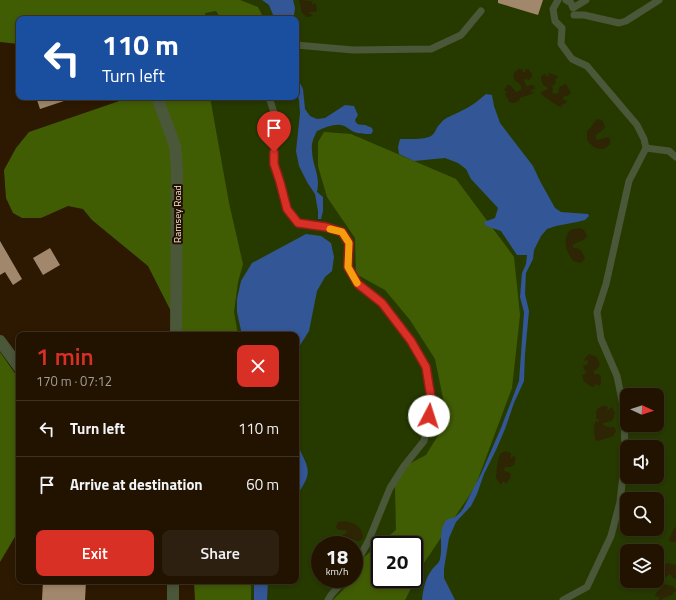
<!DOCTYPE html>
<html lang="en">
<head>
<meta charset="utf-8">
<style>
	:root { --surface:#221301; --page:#2e2010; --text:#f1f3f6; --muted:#a29e99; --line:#3f3223; --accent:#d93025 }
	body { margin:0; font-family:"Titillium Web",sans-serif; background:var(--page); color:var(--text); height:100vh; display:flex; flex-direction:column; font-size:15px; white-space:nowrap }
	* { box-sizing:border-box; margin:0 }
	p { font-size:13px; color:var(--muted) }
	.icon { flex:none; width:22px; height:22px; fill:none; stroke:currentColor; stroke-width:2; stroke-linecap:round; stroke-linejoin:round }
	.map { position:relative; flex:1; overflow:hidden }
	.drawer { position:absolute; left:16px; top:332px; width:283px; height:252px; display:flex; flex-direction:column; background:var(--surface); border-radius:8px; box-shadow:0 2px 6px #0003,0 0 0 1px var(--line) }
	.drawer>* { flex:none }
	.hud { position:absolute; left:16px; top:16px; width:283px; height:84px; border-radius:8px; box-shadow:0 2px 6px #0003,0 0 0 1px var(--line); background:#1a4fa0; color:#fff; overflow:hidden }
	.needle { width:26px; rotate:94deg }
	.controls { position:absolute; left:620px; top:388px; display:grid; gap:8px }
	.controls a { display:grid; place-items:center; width:44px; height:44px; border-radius:8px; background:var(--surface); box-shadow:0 2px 6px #0003,0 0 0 1px var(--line); font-size:20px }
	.speed { position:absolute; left:311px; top:536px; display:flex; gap:8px; font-size:20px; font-weight:700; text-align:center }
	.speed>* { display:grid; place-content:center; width:52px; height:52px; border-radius:50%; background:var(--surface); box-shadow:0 2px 6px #0003,0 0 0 1px var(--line); line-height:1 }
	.speed small { font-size:10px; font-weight:400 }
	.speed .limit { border:2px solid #111; border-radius:6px; background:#fff; color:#111 }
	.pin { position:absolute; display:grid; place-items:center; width:34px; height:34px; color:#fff; margin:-41px -17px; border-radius:50% 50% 50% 0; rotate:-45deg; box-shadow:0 0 4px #0007 }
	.pin .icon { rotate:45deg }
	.me { position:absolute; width:44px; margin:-22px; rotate:5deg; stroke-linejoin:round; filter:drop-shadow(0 0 3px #0008) }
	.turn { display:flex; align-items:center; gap:14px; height:84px; padding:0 20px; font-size:18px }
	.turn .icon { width:52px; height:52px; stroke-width:2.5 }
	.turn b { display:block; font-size:28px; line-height:34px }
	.round { display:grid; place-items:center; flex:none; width:42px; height:42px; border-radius:8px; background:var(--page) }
	.head { display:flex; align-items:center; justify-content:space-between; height:68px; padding:0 20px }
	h1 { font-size:24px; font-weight:600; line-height:30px; color:var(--accent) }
	.cta { display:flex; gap:8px; margin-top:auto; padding:8px 20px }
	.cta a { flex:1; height:46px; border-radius:8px; background:var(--accent); color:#fff; font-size:16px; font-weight:600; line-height:46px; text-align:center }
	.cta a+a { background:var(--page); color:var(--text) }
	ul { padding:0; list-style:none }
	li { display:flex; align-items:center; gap:12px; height:56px; padding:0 20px; border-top:1px solid var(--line) }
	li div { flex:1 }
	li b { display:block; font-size:15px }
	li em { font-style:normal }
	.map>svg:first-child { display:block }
	.green { fill:#263a00; fill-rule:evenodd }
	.forest { fill:#415d04; fill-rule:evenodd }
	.sand { fill:#2d2504 }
	.water { fill:#335696 }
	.building { fill:#a1886c }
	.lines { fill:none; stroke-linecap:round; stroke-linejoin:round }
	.service { stroke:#4a5739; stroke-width:7 }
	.minor { stroke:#4a5739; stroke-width:12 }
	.route-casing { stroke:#8d1f18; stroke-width:10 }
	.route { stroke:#d93025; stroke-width:7 }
	.slow { stroke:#f59e0b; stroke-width:7 }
	.labels { text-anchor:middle; stroke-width:4; stroke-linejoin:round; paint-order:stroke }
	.street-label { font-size:10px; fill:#f6e9da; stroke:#231000 }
</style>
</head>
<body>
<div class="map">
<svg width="676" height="600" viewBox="0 0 676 600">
	<rect width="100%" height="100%" fill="#2d1901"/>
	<path class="green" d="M 132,0 L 676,0 L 676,600 L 197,600 L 198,581 L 296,581 L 296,335 L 204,335 L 205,97 L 296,97 L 296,19 L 146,19 ZM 627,395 L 657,395 L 657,425 L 627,425 ZM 627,447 L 657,447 L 657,477 L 627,477 ZM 627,499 L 657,499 L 657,529 L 627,529 ZM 320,545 L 354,545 L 354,579 L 320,579 ZM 380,545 L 414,545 L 414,579 L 380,579 ZM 627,551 L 657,551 L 657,581 L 627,581 Z"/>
	<g class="forest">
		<polygon points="0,0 240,0 258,7 264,19 221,19 216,11 205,13 206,19 19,19 19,44 0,42"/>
		<polygon points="131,97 210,97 229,203 243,264 238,282 234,312 238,335 181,335 181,331 148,266 92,220 83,209 68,206 41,218 22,218 13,213 6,198 4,170 16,148 29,132"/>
		<path d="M 324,132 L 351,134 L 456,179 L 514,257 L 520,315 L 512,388 L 475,487 L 424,563 L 405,600 L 333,600 L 351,582 L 352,579 L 354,579 L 354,576 L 364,557 L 396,530 L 395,486 L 409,464 L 426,455 L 439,434 L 444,403 L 435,359 L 410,320 L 385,290 L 356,274 L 355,238 L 327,197 L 318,166 L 318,142 ZM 380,545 L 414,545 L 414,579 L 380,579 Z"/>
		<polygon points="0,352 19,379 19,530 0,562"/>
		<polygon points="194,581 251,581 251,600 195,600"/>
	</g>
	<g class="sand">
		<polygon points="299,0 311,1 312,2 312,5 314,3 316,4 317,9 316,12 309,12 313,16 307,17 302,13"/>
		<polygon points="518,69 522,69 524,73 525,72 526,69 528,69 532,74 532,77 529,80 525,79 524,80 526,86 532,85 534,86 535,89 531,90 530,91 534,93 520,98 519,101 514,103 510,103 507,98 505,94 507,92 504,90 507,85 510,85 516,92 521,90 521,86 518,82 516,82 513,77 514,73"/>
		<path d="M 548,73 L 552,74 L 557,76 L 558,78 L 555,79 L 556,83 L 552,87 L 553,89 L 552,93 L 557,94 L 559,91 L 559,88 L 563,85 L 566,84 L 571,93 L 567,96 L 564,96 L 563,100 L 567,100 L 566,103 L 562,105 L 561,107 C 555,105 546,98 541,94 L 541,92 L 546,90 L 548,88 C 542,85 541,82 541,76 L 545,74 L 548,77 L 549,76 Z"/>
		<path d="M 597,119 C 602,119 604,122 605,127 L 604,129 L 595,136 L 597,140 L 608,137 L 610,139 L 610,144 L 604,149 C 595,149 593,147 587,140 L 587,131 C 591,128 593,123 597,119 Z"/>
		<path d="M 580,228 L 584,230 L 587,236 C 584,242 577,241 573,245 L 573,248 C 582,248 582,251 585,259 L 581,263 L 573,261 C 566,250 562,241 570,230 Z"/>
		<path d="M 589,354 L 597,357 L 600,365 L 597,369 L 594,371 L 594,374 L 598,374 L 601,376 L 601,382 L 599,386 L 596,384 L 593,387 C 589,386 587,383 584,382 L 582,375 L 587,373 L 584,369 L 583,365 L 587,365 L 588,362 L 587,360 L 584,361 L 585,358 Z"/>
		<path d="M 603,406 L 607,406 L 608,407 L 607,409 L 608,410 L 612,407 L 615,413 L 612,421 L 603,423 L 603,425 L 608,427 L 614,427 L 616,431 L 613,436 L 598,441 L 595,440 C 595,433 592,428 596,421 L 599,422 L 599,420 L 596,418 L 596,412 L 598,408 Z"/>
		<polygon points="505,451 511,453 511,458 512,458 513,455 516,458 514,465 511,467 505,467 504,471 508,472 511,474 510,478 507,483 505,483 504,481 502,482 502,484 500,484 496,478 497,465 500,454"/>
		<path d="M 344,521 C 355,523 362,526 363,538 L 360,541 L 357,541 L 353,539 L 350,540 L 350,541 L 356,546 L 357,551 L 356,554 L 354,555 L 354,545 L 324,545 L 324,541 C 331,536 341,539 347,532 L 346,530 L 338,530 L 336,527 L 338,522 Z"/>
		<polygon points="676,527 676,542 670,542 669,540 674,528"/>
		<path d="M 668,563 L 676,565 L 676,579 L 673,578 L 670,574 L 664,578 L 663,584 L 673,586 L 676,590 L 672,595 L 664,598 L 662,600 L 659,600 L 659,597 L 655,596 L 656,593 L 661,588 L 658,585 L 654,587 L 652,586 L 654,581 L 657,581 C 657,571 659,567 668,563 Z"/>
	</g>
	<g class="water">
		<path d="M 262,0 L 293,0 L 295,8 L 294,15 C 287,17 280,18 273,15 L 269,5 Z"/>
		<path d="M 296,73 L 298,79 L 303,89 L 305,109 L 310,116 L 317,119 L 325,118 L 345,105 L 354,106 L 358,115 L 355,120 C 357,126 360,124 364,125 C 367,125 369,127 372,128 L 373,131 L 371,134 C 365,134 358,134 352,131 C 349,129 346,126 341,125 C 333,124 324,128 317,131 C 314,137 311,143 312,150 C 312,165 321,176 317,192 L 323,197 L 323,211 L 321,219 L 318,219 L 318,211 L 315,194 L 307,182 L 299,166 L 296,151 L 300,113 L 299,100 L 296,90 Z"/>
		<path d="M 486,94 L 492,95 L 494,106 L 500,123 L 533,166 L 540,181 L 555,208 L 561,212 L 588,214 L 589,216 L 585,220 L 577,222 L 556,226 L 547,229 L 541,236 L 534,250 L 533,259 L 526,273 L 525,294 L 529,311 L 525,354 L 524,381 L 514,403 L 505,429 L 496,450 L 484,474 L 477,494 L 471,506 L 456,522 L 449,538 L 444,569 L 444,578 L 455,600 L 422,600 C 423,590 425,579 431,571 C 434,566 439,564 440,559 C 443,547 438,534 445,522 C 447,518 451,519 455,517 C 459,514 463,510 465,505 L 481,474 L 501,428 L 519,381 L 524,312 L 520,297 L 522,273 L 526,264 L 527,255 L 517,255 L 501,231 L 486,226 L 484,222 L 495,218 L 498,208 L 471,179 L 466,169 L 458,163 L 445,158 L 414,161 L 399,154 L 398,147 L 400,139 C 408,139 424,140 431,136 C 436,133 436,127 440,124 C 445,117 454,115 461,111 C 470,107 478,101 486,94 Z"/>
		<polygon points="306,234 321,236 331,243 334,257 332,271 325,277 317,291 309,331 299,347 296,350 296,335 242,335 237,312 237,299 241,281 252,263"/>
		<path d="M 296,416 C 301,427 295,432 297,441 C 299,453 311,465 307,477 C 305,484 299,491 296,497 Z"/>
		<polygon points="254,581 268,581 267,600 254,600"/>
	</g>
	<g class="building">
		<polygon points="498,0 543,0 538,15 498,3"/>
		<polygon points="36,97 70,97 70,99 40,109"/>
		<polygon points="0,241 22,279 13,285 5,272 0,275"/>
		<polygon points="50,248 60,265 43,275 33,258"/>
		<polygon points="43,581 86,581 85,600 42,600"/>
	</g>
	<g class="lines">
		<g class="service">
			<polyline points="558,0 553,9 555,21 562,28 561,44 572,59 587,66 637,125 644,139 646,148 669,151 676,157"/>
			<polyline points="566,0 571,3 573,8 586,0"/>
			<polyline points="574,15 584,15 619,23 626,21 659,0"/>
			<polyline points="296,45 353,50 431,49 461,35 481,11"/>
			<polyline points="269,97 275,116 274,164 280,182 287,209 298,223 326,227 342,232 349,243 348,267 358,284 383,303 411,341 426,367 432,404 424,441 404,466 390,488 368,542 354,567"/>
			<polyline points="328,600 331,595 345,579"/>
			<polyline points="563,600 587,587 611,536 620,502 625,457 624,410 617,376 601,339 597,312 606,284 629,181 646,148"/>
		</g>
		<g class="minor">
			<polyline points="157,97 175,146 177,169 176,335"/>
			<polyline points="0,341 19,367"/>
			<polyline points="173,600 173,581"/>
		</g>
	</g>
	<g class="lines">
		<defs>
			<polyline id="route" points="274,152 274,164 280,182 287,209 298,223 326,227 342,232 349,243 348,267 358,284 382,303 411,341 426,367 432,404 429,416"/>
		</defs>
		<use href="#route" class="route-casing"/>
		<use href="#route" class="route"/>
		<polyline class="slow" points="330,229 342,232 349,243 348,267 357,283"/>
	</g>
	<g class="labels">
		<g class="street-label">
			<text transform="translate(177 214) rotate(-90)" y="4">Ramsey Road</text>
		</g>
	</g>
</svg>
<div class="controls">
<a><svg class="needle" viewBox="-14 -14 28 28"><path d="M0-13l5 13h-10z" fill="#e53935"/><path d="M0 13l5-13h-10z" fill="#a29e99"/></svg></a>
<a><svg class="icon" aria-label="sound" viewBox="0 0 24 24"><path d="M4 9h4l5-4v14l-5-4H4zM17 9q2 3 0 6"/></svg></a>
<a><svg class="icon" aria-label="search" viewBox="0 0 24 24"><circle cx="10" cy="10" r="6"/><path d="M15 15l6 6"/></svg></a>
<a><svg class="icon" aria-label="layers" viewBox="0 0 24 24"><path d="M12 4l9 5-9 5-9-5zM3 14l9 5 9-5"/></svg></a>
</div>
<div class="speed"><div>18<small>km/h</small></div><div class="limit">20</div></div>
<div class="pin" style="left:274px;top:152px;background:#d93025"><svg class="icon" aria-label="arrive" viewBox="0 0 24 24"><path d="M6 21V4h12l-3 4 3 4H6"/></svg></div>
<svg class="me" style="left:429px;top:416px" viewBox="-20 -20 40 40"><circle r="19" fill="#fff"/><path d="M0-13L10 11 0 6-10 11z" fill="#d93025"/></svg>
<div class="hud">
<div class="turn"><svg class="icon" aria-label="left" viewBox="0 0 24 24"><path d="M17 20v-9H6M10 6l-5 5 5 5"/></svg><div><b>110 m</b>Turn left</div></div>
</div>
<section class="drawer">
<div class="head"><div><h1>1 min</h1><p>170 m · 07:12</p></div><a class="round" style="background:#d93025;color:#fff"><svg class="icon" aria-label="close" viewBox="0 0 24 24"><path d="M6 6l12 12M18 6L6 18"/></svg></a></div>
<ul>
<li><svg class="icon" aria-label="left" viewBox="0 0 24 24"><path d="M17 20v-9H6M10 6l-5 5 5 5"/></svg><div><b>Turn left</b></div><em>110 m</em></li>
<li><svg class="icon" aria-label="arrive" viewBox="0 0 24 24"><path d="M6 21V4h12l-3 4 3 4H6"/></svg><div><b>Arrive at destination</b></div><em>60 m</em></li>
</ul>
<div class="cta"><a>Exit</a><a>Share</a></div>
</section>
</div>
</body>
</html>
